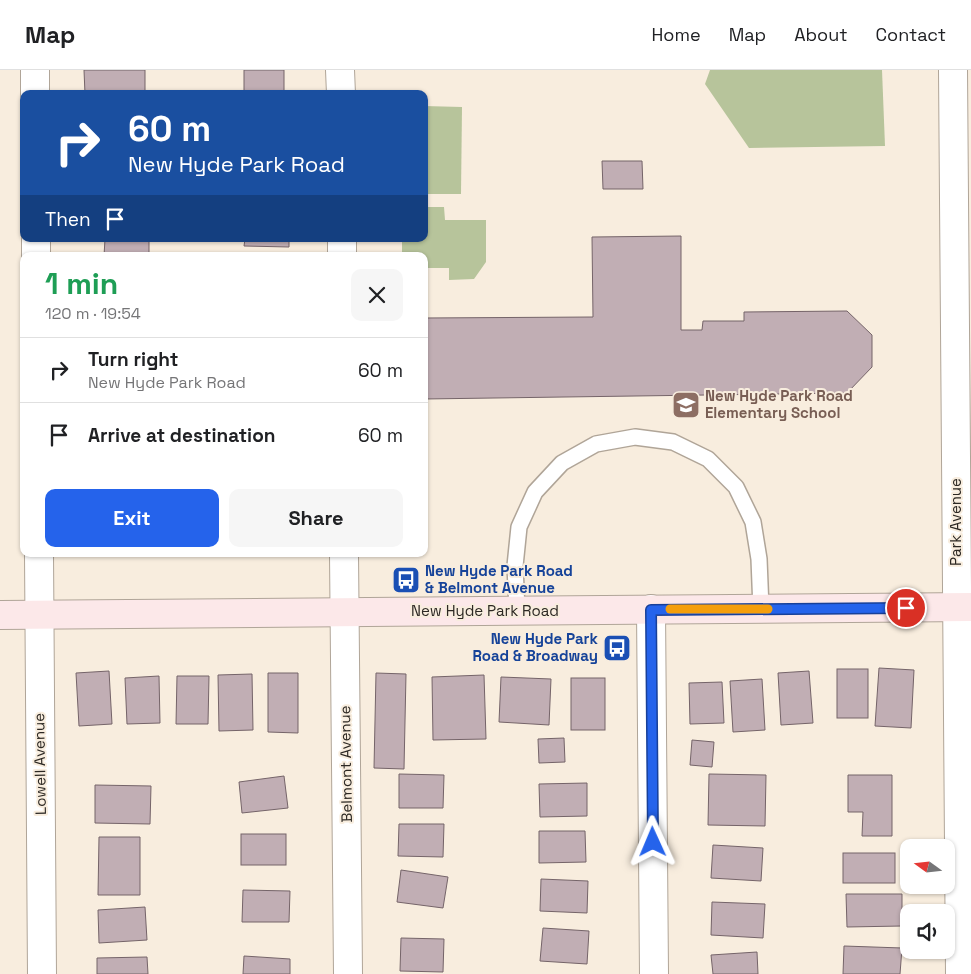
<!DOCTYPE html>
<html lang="en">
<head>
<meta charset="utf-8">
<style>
	:root { --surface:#fff; --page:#f6f6f6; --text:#202124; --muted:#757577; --line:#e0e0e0; --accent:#2563eb }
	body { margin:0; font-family:"Space Grotesk",sans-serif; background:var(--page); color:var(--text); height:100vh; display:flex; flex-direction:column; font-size:19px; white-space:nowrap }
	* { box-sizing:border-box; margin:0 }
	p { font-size:16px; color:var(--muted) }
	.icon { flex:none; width:28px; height:28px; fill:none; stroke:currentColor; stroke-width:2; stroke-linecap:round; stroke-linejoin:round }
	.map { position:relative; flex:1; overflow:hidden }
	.sheet { position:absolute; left:20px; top:182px; width:408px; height:305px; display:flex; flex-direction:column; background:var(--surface); border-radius:10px; box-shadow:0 1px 4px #0004 }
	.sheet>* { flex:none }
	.banner { position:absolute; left:20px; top:20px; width:408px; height:152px; border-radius:10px; box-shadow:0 1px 4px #0004; background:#1a4fa0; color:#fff; overflow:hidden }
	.needle { width:32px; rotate:285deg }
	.tools { position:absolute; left:900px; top:769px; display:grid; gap:10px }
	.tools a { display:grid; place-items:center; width:55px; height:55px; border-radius:10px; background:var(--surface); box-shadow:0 1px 4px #0004; font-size:25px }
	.pin { position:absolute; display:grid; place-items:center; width:42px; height:42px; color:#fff; margin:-21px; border:2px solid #fff; border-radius:50%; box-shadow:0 1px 5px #0007 }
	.me { position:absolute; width:55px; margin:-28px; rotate:359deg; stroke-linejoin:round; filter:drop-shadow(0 0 4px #0008) }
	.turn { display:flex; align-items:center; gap:18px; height:105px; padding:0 25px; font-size:22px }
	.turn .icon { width:65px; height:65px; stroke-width:2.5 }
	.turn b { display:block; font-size:35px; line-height:42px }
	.then { display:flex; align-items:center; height:48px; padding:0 25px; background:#0003; gap:10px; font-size:19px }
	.round { display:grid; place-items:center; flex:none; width:52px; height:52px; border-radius:10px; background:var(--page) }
	.headline { display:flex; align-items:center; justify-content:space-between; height:85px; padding:0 25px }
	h1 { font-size:30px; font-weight:700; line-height:38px; color:#1e9e55 }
	.button { display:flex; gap:10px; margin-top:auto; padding:10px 25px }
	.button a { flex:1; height:58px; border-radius:10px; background:var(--accent); color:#fff; font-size:20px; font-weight:700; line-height:58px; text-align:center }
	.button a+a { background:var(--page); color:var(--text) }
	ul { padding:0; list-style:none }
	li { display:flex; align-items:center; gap:15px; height:65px; padding:0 25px; border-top:1px solid var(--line) }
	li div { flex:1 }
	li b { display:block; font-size:19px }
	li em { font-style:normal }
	header { display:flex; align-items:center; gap:30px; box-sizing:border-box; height:70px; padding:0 25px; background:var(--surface); border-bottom:1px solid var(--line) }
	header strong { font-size:24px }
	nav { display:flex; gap:28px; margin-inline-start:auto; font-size:18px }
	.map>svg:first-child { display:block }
	.green { fill:#b7c49b }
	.building { fill:#c1aeb4; stroke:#756469 }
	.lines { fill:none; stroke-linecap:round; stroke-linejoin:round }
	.service-casing { stroke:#b0a598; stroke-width:18 }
	.minor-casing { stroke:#b0a598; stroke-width:30 }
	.secondary-casing { stroke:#b0a598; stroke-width:30 }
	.service { stroke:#fff; stroke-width:15 }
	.minor { stroke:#fff; stroke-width:28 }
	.secondary { stroke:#fce8e9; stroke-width:28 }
	.route-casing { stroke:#184099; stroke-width:12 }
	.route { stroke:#2563eb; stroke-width:9 }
	.slow { stroke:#f59e0b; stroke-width:9 }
	.labels { text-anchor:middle; stroke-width:4; stroke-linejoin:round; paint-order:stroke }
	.education-label { font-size:15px; font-weight:bold; fill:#785e54; stroke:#f8edde; text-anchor:start }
	.street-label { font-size:15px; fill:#2c2823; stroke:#f8edde }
	.transit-label { font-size:15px; font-weight:bold; fill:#164399; stroke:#f8edde; text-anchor:start }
</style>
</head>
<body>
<header>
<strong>Map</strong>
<nav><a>Home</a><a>Map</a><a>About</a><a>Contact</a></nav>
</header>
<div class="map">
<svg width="971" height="904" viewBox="0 0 971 904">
	<rect width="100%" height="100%" fill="#f8edde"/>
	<g class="green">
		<polygon points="710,0 882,0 885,76 749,78 705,14"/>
		<polygon points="424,36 462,37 461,124 424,124"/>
		<polygon points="424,137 444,137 445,150 486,150 486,192 474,209 449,210 449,198 424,198 424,186 402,186 402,169 424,169"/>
	</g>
	<g class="building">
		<polygon points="84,0 145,0 145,24 85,24"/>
		<rect x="244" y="0" width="40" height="24"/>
		<polygon points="602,91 642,91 643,119 603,119"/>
		<polygon points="681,166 681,260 702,260 703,251 744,251 744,242 847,241 872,265 872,297 847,323 424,329 424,248 593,247 592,167"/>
		<polygon points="105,169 140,169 140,171 149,171 149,186 104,186"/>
		<polygon points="245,169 289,169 289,177 244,176"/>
		<polygon points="879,598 914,600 911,658 875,656"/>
		<rect x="837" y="599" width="31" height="49"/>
		<polygon points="109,601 112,654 79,656 76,603"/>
		<polygon points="809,601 813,653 781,655 778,603"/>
		<polygon points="268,603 298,603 298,663 268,662"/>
		<polygon points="376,603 406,604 404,699 374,698"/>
		<polygon points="252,604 253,660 219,661 218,605"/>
		<polygon points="484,605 486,669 433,670 432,607"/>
		<polygon points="159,606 160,653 127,654 125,608"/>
		<polygon points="177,606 209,606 208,654 176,654"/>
		<polygon points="501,607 551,609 549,655 499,652"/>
		<rect x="571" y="608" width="34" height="52"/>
		<polygon points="762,609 765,660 733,662 730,611"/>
		<polygon points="722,612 724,653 690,654 689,613"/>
		<polygon points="564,668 565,692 539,693 538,669"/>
		<polygon points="692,670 714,672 712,697 690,695"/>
		<polygon points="399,704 444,705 443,738 399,738"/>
		<polygon points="709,704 766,705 765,756 708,755"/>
		<polygon points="848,705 892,705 892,766 862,766 863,742 848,742"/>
		<polygon points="284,706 288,738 242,743 239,712"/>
		<polygon points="587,713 587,746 540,747 539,714"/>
		<polygon points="95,715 151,716 150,754 95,753"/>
		<polygon points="399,754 444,754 443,787 398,786"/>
		<polygon points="539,761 585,761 586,792 539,793"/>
		<rect x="241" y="764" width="45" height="31"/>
		<polygon points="99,767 140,767 140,825 98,825"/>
		<polygon points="713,775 763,778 761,811 711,808"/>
		<rect x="843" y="783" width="52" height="30"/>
		<polygon points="401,800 448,807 443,838 397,832"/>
		<polygon points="541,809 588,811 587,843 540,841"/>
		<polygon points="243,820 290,821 289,852 242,852"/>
		<polygon points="846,824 902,824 902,856 847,857"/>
		<polygon points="712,832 765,834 763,868 711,865"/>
		<polygon points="145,837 147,870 99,873 98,840"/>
		<polygon points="543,858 589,861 587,894 540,891"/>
		<polygon points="401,868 444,869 443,902 400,901"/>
		<polygon points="844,876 902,878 900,904 843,904"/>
		<polygon points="757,882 758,904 713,904 711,885"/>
		<polygon points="244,886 290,889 290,904 243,904"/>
		<polygon points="147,887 148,904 97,904 97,888"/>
	</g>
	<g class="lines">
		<defs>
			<polyline id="service" points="517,540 515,496 519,457 535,422 562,393 596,374 635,367 673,372 708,389 736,417 753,452 759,489 761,539"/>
			<g id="minor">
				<polyline points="35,0 35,24"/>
				<polyline points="340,0 341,24"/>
				<polyline points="953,0 960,904"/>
				<polyline points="36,169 36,186"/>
				<polyline points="342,169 342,186"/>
				<polyline points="39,484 42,904"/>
				<polyline points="344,484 348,904"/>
				<polyline points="651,539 654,904"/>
			</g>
			<polyline id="secondary" points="0,545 971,537"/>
		</defs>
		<use href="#service" class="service-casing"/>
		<use href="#minor" class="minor-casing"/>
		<use href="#secondary" class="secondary-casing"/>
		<use href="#service" class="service"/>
		<use href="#minor" class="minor"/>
		<use href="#secondary" class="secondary"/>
	</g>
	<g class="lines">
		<defs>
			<polyline id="route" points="653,772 651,540 906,538"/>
		</defs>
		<use href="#route" class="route-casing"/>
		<use href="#route" class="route"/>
		<polyline class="slow" points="670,539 768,539"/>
	</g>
	<defs>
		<symbol id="school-square" viewBox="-11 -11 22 22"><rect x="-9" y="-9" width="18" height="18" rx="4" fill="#8d6e63" stroke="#f8edde"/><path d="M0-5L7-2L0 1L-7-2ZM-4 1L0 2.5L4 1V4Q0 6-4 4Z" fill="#fff"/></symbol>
		<symbol id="bus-square" viewBox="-11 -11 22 22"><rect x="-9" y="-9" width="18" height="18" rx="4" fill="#1a4fb4" stroke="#f8edde"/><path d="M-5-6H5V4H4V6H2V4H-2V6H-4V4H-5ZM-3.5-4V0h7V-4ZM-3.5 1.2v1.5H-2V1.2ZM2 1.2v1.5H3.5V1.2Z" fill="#fff"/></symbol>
	</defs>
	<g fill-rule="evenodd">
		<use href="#school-square" x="670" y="319" width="32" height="32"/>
		<use href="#bus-square" x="390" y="494" width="32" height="32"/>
		<use href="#bus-square" x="601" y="562" width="32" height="32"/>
	</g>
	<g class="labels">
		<g class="education-label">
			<text x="705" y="331">New Hyde Park Road<tspan x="705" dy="17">Elementary School</tspan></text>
		</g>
		<g class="street-label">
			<text transform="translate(956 452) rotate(-90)" y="5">Park Avenue</text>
			<text x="485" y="546">New Hyde Park Road</text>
			<text transform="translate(40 694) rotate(-91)" y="5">Lowell Avenue</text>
			<text transform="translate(346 694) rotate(-91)" y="5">Belmont Avenue</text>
		</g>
		<g class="transit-label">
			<text x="425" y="506">New Hyde Park Road<tspan x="425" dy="17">&amp; Belmont Avenue</tspan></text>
			<text x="598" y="574" text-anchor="end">New Hyde Park<tspan x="598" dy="17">Road &amp; Broadway</tspan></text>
		</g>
	</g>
</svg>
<div class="tools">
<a><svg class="needle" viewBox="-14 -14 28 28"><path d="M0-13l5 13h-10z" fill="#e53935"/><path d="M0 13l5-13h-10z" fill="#757577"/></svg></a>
<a><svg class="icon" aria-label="sound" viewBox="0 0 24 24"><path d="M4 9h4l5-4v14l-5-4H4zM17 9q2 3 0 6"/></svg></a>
</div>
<div class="pin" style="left:906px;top:538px;background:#d93025"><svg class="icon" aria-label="arrive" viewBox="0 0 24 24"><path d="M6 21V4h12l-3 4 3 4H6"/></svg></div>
<svg class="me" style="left:653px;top:772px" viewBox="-20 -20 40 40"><path d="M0-17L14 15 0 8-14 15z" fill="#2563eb" stroke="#fff" stroke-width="4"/></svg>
<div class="banner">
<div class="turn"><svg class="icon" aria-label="right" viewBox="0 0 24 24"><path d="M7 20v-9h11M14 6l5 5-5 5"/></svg><div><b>60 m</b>New Hyde Park Road</div></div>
<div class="then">Then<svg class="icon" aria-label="arrive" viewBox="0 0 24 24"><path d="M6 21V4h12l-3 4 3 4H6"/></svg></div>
</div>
<section class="sheet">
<div class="headline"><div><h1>1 min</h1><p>120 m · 19:54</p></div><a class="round"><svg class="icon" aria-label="close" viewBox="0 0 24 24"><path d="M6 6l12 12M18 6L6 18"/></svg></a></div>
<ul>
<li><svg class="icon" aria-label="right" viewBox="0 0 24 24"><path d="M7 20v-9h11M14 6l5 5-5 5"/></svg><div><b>Turn right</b><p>New Hyde Park Road</p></div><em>60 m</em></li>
<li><svg class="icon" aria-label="arrive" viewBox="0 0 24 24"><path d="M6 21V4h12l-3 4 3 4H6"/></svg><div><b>Arrive at destination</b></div><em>60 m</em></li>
</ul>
<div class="button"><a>Exit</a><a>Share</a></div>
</section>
</div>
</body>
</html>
